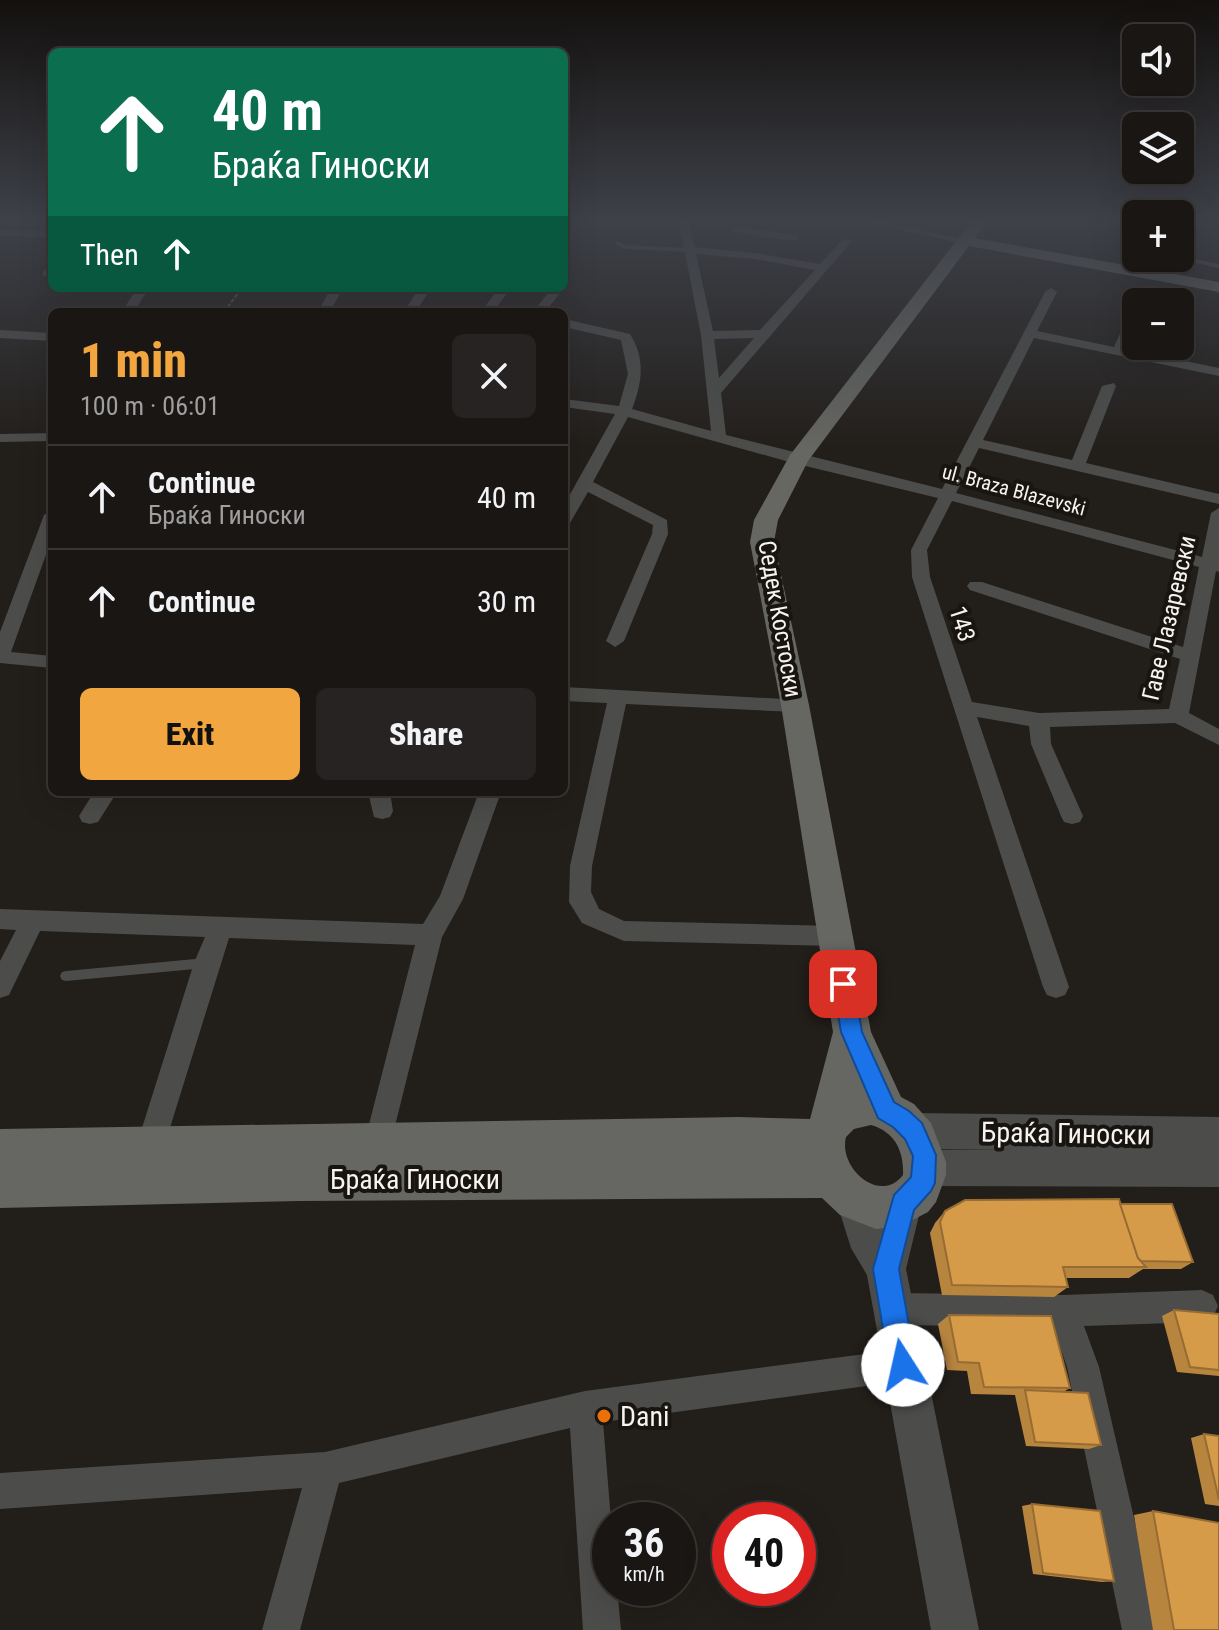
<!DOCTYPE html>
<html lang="en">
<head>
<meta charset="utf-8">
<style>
	:root { --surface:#1a1614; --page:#272322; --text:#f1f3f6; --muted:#9f9fa0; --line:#383534; --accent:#f1a63f }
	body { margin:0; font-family:"Roboto Condensed",sans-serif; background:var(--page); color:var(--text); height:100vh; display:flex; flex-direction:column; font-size:30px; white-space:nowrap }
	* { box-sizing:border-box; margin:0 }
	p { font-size:26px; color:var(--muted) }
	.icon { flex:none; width:44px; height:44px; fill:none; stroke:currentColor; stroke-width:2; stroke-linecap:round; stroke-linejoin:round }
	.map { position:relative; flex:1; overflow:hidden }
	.sheet { position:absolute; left:48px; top:308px; width:520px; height:488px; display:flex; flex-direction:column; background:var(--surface); border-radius:12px; box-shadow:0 8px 32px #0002,0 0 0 2px var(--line) }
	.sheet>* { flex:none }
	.guide { position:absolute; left:48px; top:48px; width:520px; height:244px; border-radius:12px; box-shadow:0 8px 32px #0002,0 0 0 2px var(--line); background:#0b6e4f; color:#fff; overflow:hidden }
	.tools { position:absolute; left:1122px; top:24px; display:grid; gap:16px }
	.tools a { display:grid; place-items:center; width:72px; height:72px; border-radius:12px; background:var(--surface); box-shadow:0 8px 32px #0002,0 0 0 2px var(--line); font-size:40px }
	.speed { position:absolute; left:592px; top:1502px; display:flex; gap:16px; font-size:40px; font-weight:700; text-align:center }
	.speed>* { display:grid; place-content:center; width:104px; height:104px; border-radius:50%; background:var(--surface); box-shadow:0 8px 32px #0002,0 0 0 2px var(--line); line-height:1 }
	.speed small { font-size:20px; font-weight:400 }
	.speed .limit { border:12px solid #d22; background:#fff; color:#111 }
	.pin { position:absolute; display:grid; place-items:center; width:68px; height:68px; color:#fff; margin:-34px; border-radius:16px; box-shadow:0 4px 12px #0006 }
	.me { position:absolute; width:88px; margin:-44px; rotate:350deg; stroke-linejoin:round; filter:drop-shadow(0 0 6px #0008) }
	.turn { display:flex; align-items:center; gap:28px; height:168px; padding:0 32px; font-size:36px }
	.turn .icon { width:104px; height:104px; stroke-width:2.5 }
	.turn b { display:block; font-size:56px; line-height:68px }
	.then { display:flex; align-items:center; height:76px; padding:0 32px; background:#0003; gap:16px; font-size:30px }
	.round { display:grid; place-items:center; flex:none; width:84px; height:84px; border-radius:12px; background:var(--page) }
	.headline { display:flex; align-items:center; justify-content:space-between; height:136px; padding:0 32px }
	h1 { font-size:48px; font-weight:800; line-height:60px; color:var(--accent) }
	.cta { display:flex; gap:16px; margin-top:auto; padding:16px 32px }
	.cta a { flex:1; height:92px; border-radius:12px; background:var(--accent); color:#111; font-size:32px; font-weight:800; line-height:92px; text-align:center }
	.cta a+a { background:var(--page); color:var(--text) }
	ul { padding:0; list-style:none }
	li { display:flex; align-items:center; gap:24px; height:104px; padding:0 32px; border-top:2px solid var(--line) }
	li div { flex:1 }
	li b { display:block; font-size:30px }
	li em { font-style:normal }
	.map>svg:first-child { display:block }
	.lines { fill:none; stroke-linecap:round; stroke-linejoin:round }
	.path { stroke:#63605c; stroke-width:2; stroke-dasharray:4 2; stroke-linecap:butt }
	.service { fill:#4c4d4a; fill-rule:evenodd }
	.minor { fill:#4c4d4a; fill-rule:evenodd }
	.tertiary { fill:#4c4d4a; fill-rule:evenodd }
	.secondary { fill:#666762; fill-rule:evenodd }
	.wall { fill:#b8853f }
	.building { fill:#d69b49; stroke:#966c33; stroke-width:2 }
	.route { fill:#1a73e8; stroke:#114b97; stroke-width:2 }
	.food-dot { fill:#e8710a; stroke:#181511; stroke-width:3 }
	.labels { text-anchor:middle; stroke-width:8; stroke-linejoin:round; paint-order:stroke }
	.far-street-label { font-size:20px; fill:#f6f3f0; stroke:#181511 }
	.street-label { font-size:24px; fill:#f6f3f0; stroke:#181511 }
	.near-street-label { font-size:28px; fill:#f6f3f0; stroke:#181511 }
	.near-poi-label { font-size:28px; fill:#f6f3f0; stroke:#181511; text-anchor:start }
</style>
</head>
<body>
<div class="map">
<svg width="1219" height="1630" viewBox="0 0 1219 1630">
	<rect width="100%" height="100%" fill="#221e1a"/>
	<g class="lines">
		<polyline class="path" points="224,312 242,288"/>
		<g class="service">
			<polygon points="617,241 626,245 689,248 692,250 689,252 625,249 615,244"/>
			<polygon points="1180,256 1219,264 1219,268 1178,259"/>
			<polygon points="1171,258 1177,258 1163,278 1159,278"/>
			<polygon points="206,958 210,959 212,963 210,967 206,968 66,981 62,980 60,976 62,972 66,971"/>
		</g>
		<g class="minor">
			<path d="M 679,222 L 689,222 L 695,247 L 755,253 L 820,264 L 843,239 L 852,241 L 721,393 L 726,435 L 942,489 L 1045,292 L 1051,288 L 1057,292 L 1037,331 L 1114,347 L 1130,312 L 1136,308 L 1136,326 L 1126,349 L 1219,368 L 1219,376 L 1034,338 L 983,440 L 1072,460 L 1102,386 L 1114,383 L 1116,386 L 1086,463 L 1219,494 L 1219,504 L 979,448 L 956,493 L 1202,557 L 1211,513 L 1219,508 L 1219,572 L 1216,571 L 1189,713 L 1219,729 L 1219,745 L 1175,723 L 1050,727 L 1051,744 L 1083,816 L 1080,822 L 1072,824 L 1064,822 L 1061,816 L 1031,744 L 1029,726 L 977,717 L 1069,987 L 1065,995 L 1056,998 L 1047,995 L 1043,987 L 912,577 L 911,550 L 938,498 L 793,463 L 628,417 L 593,482 L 667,520 L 668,534 L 624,641 L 615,647 L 606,641 L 652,534 L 653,525 L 588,492 L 570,523 L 564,525 L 564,505 L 615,414 L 564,407 L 564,399 L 619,406 L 628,374 L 621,340 L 564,327 L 564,319 L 630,334 C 646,359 642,383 632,409 L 711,431 L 701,335 ZM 696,254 L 755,259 L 815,270 L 760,330 L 713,331 ZM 754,338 L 719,378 L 714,339 ZM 952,501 L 1199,567 L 1183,647 L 982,582 L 970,582 L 967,586 L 970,590 L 1180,659 L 1169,709 L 1039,713 L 972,702 L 930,577 L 927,550 Z"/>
			<polygon points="865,222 884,222 970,241 965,244"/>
			<polygon points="737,227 795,235 800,238 795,241 733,232 733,228"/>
			<polygon points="0,230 52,231 52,237 0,236"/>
			<polygon points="52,266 52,275 43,276 43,272"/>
			<polygon points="137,288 149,288 134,312 122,312"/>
			<polygon points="331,288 343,288 330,312 318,312"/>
			<polygon points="419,288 431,288 416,312 404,312"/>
			<polygon points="499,288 511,288 493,312 481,312"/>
			<polygon points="552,288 564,288 545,312 533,312"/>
			<polygon points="0,330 52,333 52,341 0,338"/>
			<polygon points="52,433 52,441 0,442 0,434"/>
			<polygon points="52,510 52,538 11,652 52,656 52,668 0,663 0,632 44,515"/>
			<polygon points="564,687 802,700 805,705 795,712 626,704 592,866 591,892 599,909 624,921 835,926 844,929 847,936 844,943 835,946 624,941 582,923 569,902 570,866 607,703 564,701"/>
			<polygon points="94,792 117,792 98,822 90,824 82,822 79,816"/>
			<polygon points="368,792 390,792 393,811 390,817 382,819 374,817"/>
			<polygon points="479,792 501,792 463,899 442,937 388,1154 378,1158 368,1154 364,1144 415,945 229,938 164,1147 160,1157 150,1161 140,1157 136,1147 194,963 205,937 40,931 9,995 0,998 0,961 16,930 0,929 0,909 423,924 440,896"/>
			<polygon points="1202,1290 1213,1295 1218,1306 1213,1317 1202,1322 1084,1326 1099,1367 1160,1630 1122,1630 1067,1367 1053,1327 892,1325 881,1320 876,1309 881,1298 892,1293 1063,1295"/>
			<polygon points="903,1349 915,1353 919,1365 915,1377 903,1381 603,1422 611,1520 610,1588 617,1588 621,1630 583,1630 570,1428 339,1483 300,1630 262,1630 302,1488 0,1509 0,1473 325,1452 585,1391"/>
		</g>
		<g class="tertiary">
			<polygon points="913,1113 1219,1117 1219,1187 925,1186 912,1181 907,1168 912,1155 925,1150 1016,1150 913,1149 900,1143 895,1131 900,1119"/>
			<polygon points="855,1181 868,1187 880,1220 890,1190 903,1184 916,1190 922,1203 906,1269 979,1630 931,1630 867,1275 851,1248 836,1200 842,1187"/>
		</g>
		<path class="secondary" d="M 971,222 L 987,222 L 975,238 L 1219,282 L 1219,292 L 969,246 L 808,461 L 778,520 L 774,542 L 809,705 L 871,1032 L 901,1097 L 914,1104 L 931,1123 L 946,1162 L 946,1175 L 936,1202 L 928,1212 L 901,1226 L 876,1229 L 840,1215 L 822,1198 L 299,1201 L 0,1208 L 0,1129 L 739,1117 L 810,1119 L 833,1032 L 781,705 L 750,542 L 754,520 L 790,455 ZM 871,1125 C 895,1132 904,1151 903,1175 C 880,1205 838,1168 846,1137 L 854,1129 Z"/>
	</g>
	<g class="wall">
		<polygon points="1120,1204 1193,1262 1181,1269 1143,1269 1129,1278 1066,1278 1068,1287 1054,1297 942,1295 930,1233 935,1223 945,1211"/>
		<polygon points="1174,1310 1219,1314 1219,1376 1177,1372 1162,1316"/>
		<polygon points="949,1315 1070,1388 1063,1392 1101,1445 1089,1449 1026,1446 1015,1395 971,1394 967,1371 947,1370 938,1324"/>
		<polygon points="1204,1434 1219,1436 1219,1506 1205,1504 1191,1438"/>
		<polygon points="1032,1504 1114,1581 1102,1582 1033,1574 1022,1506"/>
		<polygon points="1153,1511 1219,1630 1153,1630 1134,1515"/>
	</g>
	<g class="building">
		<polygon points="1119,1199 1138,1258 1146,1267 1063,1267 1068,1287 952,1285 940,1222 945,1211 965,1200"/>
		<polygon points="1120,1204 1172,1204 1193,1262 1141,1261 1138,1258"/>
		<polygon points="1174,1310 1219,1314 1219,1370 1190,1367"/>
		<polygon points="949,1315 1051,1316 1070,1388 984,1387 979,1363 958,1362"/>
		<polygon points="1025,1390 1088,1393 1101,1445 1035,1442"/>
		<polygon points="1204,1434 1219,1436 1219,1500"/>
		<polygon points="1032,1504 1100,1511 1114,1581 1043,1573"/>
		<polygon points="1153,1511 1219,1523 1219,1630 1174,1630"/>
	</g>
	<linearGradient id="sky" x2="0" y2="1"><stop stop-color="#13100e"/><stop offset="0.49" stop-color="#3e4149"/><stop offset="1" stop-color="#3e4149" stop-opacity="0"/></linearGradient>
	<rect width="1219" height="450" fill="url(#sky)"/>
	<polygon class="route" points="843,975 851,978 854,984 862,1032 894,1102 909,1111 922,1123 936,1155 935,1183 931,1191 914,1210 899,1269 916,1365 912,1375 903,1379 893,1375 889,1365 873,1269 894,1195 911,1177 913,1156 905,1139 893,1127 878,1118 841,1032 833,984 836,978"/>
	<circle class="food-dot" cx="604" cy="1416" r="8"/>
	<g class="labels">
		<g class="far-street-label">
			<text transform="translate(1014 490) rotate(15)" y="7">ul. Braza Blazevski</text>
		</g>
		<g class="street-label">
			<text transform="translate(1169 618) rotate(-77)" y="8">Гаве Лазаревски</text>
			<text transform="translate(780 619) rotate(80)" y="8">Седек Костоски</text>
			<text transform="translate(962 624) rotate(72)" y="8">143</text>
		</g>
		<g class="near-street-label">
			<text transform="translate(1066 1133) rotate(1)" y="10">Браќа Гиноски</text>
			<text x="415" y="1189">Браќа Гиноски</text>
		</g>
		<g class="near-poi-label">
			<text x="620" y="1426">Dani</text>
		</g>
	</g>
</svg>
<div class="tools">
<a><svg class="icon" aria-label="sound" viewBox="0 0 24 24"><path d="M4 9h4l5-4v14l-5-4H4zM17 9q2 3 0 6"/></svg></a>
<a><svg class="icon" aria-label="layers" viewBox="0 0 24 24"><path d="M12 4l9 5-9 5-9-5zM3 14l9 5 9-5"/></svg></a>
<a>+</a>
<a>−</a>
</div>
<div class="speed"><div>36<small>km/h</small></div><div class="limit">40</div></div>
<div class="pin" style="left:843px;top:984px;background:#d93025"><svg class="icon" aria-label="arrive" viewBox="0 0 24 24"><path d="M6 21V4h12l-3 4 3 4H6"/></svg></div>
<svg class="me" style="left:903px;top:1365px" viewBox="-20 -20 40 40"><circle r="19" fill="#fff"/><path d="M0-13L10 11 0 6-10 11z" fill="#1a73e8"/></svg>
<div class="guide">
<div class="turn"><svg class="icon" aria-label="ahead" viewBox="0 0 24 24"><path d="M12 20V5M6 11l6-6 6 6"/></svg><div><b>40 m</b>Браќа Гиноски</div></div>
<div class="then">Then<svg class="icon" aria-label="ahead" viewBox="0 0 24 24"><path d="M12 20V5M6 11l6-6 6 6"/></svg></div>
</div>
<section class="sheet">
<div class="headline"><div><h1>1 min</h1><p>100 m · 06:01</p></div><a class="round"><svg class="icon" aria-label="close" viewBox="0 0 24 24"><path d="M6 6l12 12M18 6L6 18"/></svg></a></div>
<ul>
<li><svg class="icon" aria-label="ahead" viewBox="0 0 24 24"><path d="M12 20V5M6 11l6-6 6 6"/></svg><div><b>Continue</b><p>Браќа Гиноски</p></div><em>40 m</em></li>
<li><svg class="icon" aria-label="ahead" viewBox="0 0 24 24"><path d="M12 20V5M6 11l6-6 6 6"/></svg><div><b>Continue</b></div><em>30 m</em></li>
</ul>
<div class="cta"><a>Exit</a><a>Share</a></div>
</section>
</div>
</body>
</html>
